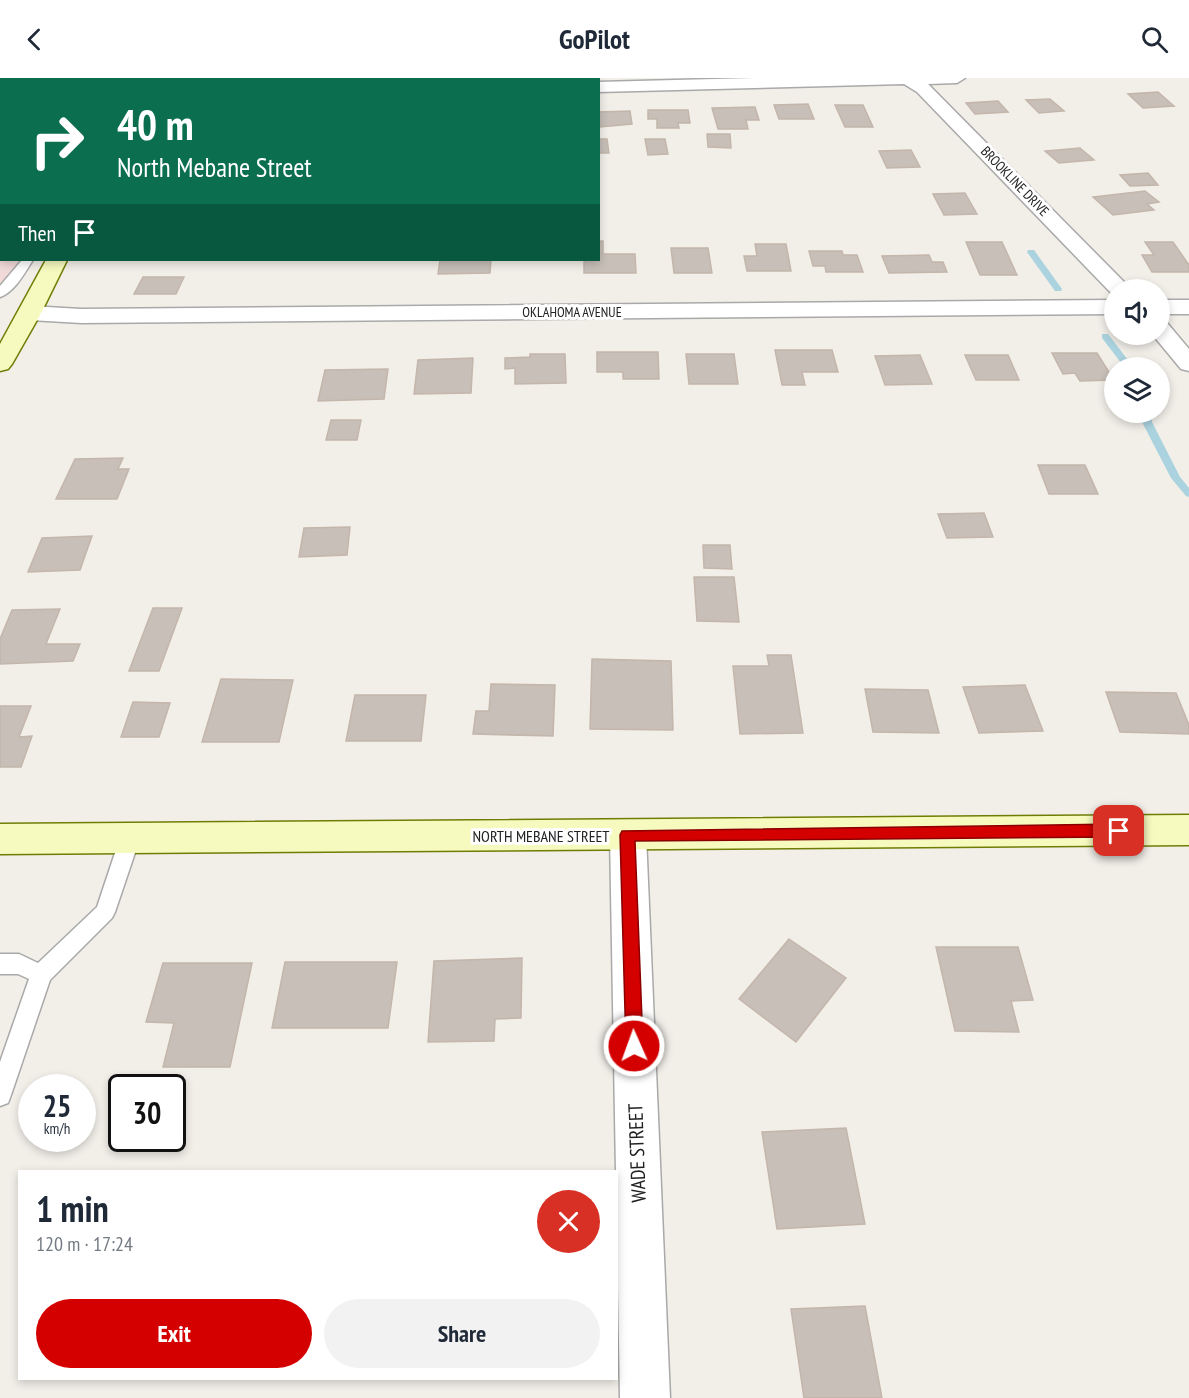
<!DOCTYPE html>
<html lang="en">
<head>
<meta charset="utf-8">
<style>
	:root { --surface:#fff; --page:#f2f2f3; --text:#1f2937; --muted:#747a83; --accent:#d40000 }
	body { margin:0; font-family:"PT Sans Narrow",sans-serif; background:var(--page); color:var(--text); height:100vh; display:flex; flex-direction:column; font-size:22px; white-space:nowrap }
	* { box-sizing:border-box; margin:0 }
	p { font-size:20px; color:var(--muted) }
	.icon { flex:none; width:33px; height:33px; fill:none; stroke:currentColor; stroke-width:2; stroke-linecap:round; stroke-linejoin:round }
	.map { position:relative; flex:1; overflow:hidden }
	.panel { position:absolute; left:18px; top:1092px; width:600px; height:210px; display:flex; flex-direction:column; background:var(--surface); border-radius:0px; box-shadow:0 3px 9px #0003 }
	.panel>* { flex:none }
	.banner { position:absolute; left:0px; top:0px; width:600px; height:183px; box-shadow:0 3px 9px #0003; background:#0b6e4f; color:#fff; overflow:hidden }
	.fabs { position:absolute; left:1104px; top:201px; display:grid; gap:12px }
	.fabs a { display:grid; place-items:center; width:66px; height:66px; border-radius:50%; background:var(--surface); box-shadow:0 3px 9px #0003; font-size:30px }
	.speed { position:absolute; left:18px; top:996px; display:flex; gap:12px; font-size:30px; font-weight:700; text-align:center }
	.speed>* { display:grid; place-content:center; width:78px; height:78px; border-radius:50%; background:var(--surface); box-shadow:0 3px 9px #0003; line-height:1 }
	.speed small { font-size:15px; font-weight:400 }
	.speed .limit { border:3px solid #111; border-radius:9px; background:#fff; color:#111 }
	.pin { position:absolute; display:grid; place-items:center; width:51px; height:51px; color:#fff; margin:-26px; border-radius:12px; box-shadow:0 3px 9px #0006 }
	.me { position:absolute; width:66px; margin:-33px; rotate:358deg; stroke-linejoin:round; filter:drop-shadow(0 0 4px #0008) }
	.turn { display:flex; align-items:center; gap:21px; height:126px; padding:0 18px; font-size:27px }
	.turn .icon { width:78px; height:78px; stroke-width:2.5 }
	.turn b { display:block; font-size:42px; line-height:51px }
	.then { display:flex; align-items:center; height:57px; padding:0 18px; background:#0003; gap:12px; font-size:22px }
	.round { display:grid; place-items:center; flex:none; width:63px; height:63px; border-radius:32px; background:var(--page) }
	.headline { display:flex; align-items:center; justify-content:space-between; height:102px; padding:0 18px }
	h1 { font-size:36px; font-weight:700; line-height:45px }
	.button { display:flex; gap:12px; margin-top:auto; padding:12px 18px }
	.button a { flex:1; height:69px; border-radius:36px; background:var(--accent); color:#fff; font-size:24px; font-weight:700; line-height:69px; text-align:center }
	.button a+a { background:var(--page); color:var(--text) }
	header { display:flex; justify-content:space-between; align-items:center; height:78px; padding:0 18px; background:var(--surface); font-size:27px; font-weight:700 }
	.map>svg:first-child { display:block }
	.commercial { fill:#f2dad9 }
	.park { fill:#c8facc }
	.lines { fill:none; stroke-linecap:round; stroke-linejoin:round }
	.stream { fill:#aad3df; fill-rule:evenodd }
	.building { fill:#c7bfb8; stroke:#c4b6ab; stroke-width:1.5 }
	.lane-casing { stroke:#a9a9a9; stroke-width:3 }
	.street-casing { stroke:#a9a9a9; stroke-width:3 }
	.secondary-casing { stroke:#707d05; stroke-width:3 }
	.lane { fill:#fff; fill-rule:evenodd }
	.street { fill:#fff; fill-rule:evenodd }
	.secondary { fill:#f7fabf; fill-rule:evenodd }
	.route { fill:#d40000; stroke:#8a0000; stroke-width:1.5 }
	.labels { text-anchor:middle; stroke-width:6; stroke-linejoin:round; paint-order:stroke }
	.far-street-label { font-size:14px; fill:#222; stroke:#fff }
	.street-label { font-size:16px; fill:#222; stroke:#fff }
	.near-street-label { font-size:20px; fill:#222; stroke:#fff }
</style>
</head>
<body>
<header><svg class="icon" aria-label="back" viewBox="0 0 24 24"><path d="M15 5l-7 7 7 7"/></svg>GoPilot<svg class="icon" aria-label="search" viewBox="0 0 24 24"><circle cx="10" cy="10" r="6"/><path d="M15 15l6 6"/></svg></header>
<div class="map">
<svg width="1189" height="1320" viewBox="0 0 1189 1320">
	<rect width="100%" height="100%" fill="#f2efe9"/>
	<polygon class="commercial" points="0,0 139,0 2,2 2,182 26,182 0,222"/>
	<polygon class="park" points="195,0 512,0 512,1 195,2"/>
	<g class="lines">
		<g class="stream">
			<polygon points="1028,172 1034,172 1062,211 1061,213 1055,213 1027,174"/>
			<polygon points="1102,256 1108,256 1134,290 1125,290 1102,260"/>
			<polygon points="1142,334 1152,334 1152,344 1180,399 1189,410 1189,419 1186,418 1171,400 1142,344"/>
		</g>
	</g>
	<g class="building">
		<polygon points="1158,14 1174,28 1143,30 1128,16"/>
		<polygon points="1050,21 1064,33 1039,35 1026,22"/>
		<polygon points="998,23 1008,34 975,36 966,25"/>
		<polygon points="808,26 814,41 779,41 774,27"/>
		<polygon points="835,27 863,27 873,49 845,49"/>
		<polygon points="755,29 759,42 746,42 748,51 718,51 712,30"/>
		<polygon points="648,32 688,32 690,45 678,45 679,50 657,50 657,41 648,41"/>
		<polygon points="630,33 632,46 600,49 598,34"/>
		<polygon points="707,56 730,56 731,70 708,69"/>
		<polygon points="598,61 607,61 609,75 598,75"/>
		<polygon points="645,61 665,61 668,76 648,77"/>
		<polygon points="1080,70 1094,82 1059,85 1045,73"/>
		<polygon points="911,72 920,89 887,90 879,73"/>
		<polygon points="1148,95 1158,107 1130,108 1120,97"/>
		<polygon points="1145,113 1159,124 1147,126 1154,132 1113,137 1093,119"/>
		<polygon points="965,115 977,136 944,137 933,116"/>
		<polygon points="598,163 603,163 603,176 635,176 636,195 584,195 584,182 598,182"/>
		<polygon points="966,164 1002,164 1017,197 980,197"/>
		<polygon points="1145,164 1173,164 1189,187 1189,194 1152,194 1142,177 1154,177"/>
		<polygon points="755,166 786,166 791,193 747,193 744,178 757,178"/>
		<polygon points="671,170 708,170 712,195 674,195"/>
		<polygon points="809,173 842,173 843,177 857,177 863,194 826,194 825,188 813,188"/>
		<polygon points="929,177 932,184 943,184 947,194 889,195 882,178"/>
		<polygon points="440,182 491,182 490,195 438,196"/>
		<polygon points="143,199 184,199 176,216 134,216"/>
		<polygon points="775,272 832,272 838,294 802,294 805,307 782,307"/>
		<polygon points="597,274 658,274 659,301 623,301 623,294 597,294"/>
		<polygon points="1052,275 1097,275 1114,302 1080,303 1075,295 1063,296"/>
		<polygon points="530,276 565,276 566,305 515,306 515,290 505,291 505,280 530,279"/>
		<polygon points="686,276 734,276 738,306 689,306"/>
		<polygon points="920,277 932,306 885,307 875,278"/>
		<polygon points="965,277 1008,277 1019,302 976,302"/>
		<polygon points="473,280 471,315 414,316 418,282"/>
		<polygon points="388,291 384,321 318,323 325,292"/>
		<polygon points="331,342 361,342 357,362 326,362"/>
		<polygon points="123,380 118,391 129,391 117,421 56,421 75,381"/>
		<polygon points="1038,387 1085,387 1098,416 1049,416"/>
		<polygon points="984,435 993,459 947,460 938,436"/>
		<polygon points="350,449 347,477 299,479 304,450"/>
		<polygon points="92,458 80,492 28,494 42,460"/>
		<polygon points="703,467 730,467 732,491 704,490"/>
		<polygon points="694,499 734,499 739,544 697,543"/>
		<polygon points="153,530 182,530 159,593 129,593"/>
		<polygon points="60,531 46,566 80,566 73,583 0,586 0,561 12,532"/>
		<polygon points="767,577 791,577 803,655 740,656 733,588 769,588"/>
		<polygon points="592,581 671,583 673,652 590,651"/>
		<polygon points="221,601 293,602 279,664 202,664"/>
		<polygon points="491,606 555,607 553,658 473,656 476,633 489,633"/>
		<polygon points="1025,607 1043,653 979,655 963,609"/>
		<polygon points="865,611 928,612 939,655 873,654"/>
		<polygon points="1106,614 1176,615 1189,647 1189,656 1120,654"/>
		<polygon points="355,617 426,617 421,663 346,663"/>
		<polygon points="133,624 170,625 159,659 121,659"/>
		<polygon points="0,628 31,628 19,659 32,658 21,689 0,689"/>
		<polygon points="789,861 846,900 796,964 739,921"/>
		<polygon points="936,869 1018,869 1033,922 1011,923 1019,954 955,953"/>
		<polygon points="522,880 521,940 495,941 494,963 428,964 434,883"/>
		<polygon points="285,884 397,884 388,950 272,950"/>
		<polygon points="163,885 252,885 230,989 163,989 174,945 146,944"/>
		<polygon points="846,1050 865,1146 777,1151 762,1054"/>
		<polygon points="865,1228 882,1320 804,1320 791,1231"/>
	</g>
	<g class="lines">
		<defs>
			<g id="lane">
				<polygon points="306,0 316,0 316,2 307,2"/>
				<path d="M 22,182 L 33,182 C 25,194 15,214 0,219 L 0,208 Z"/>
				<polygon points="130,752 137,754 140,760 115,834 112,840 50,902 11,1017 8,1025 0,1028 0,984 29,901 18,896 0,896 0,876 19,876 38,885 97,829 120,760 123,754"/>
			</g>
			<g id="street">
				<polygon points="754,0 965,0 957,5 928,6 1132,212 1114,212 1113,217 917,14 904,6 598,14 598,4"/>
				<polygon points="1114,222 1114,236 81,245 30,242 22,240 19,235 22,230 30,228 81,231"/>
				<rect x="1160" y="222" width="29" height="14"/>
				<polygon points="1160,244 1168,246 1189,271 1189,293 1181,291 1152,256 1160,256"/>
				<polygon points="628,742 641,747 646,757 670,1320 620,1320 610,757 615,747"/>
			</g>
			<g id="secondary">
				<polygon points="150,0 166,0 149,2"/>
				<polygon points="46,182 67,182 41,235 12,286 8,291 0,293 0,266"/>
				<polygon points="1189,737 1189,767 0,776 0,746"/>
			</g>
		</defs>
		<use href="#lane" class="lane-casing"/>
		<use href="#street" class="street-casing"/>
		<use href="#secondary" class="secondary-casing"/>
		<use href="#lane" class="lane"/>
		<use href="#street" class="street"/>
		<use href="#secondary" class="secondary"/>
	</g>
	<polygon class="route" points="1119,746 1124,748 1126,753 1124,757 1119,759 635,763 643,968 640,974 634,976 628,974 626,968 620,757 622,753"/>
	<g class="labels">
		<g class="far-street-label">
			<text transform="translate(1015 103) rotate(46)" y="5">BROOKLINE DRIVE</text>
			<text x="572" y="239">OKLAHOMA AVENUE</text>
		</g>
		<g class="street-label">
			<text x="541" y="764">NORTH MEBANE STREET</text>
		</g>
		<g class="near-street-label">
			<text transform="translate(637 1075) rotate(-92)" y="7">WADE STREET</text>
		</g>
	</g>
</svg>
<div class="fabs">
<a><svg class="icon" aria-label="sound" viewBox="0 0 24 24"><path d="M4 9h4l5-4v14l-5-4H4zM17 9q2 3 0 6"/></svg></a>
<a><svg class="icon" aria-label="layers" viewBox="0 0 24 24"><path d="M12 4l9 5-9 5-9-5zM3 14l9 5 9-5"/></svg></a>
</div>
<div class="speed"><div>25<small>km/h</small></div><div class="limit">30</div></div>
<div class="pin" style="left:1119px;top:753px;background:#d93025"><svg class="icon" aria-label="arrive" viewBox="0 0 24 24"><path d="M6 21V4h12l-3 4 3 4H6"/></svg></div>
<svg class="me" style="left:634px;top:968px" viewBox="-20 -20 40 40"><circle r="17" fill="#d40000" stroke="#fff" stroke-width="3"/><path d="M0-11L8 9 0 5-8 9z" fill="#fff"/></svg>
<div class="banner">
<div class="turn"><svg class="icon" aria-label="right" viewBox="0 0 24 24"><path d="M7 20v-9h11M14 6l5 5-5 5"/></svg><div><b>40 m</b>North Mebane Street</div></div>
<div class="then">Then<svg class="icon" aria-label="arrive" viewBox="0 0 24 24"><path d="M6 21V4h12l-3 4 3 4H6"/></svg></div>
</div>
<section class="panel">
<div class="headline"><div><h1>1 min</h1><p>120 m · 17:24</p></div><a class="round" style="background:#d93025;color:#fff"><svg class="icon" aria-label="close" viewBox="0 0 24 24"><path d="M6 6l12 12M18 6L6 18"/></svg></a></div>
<div class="button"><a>Exit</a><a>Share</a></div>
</section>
</div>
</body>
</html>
